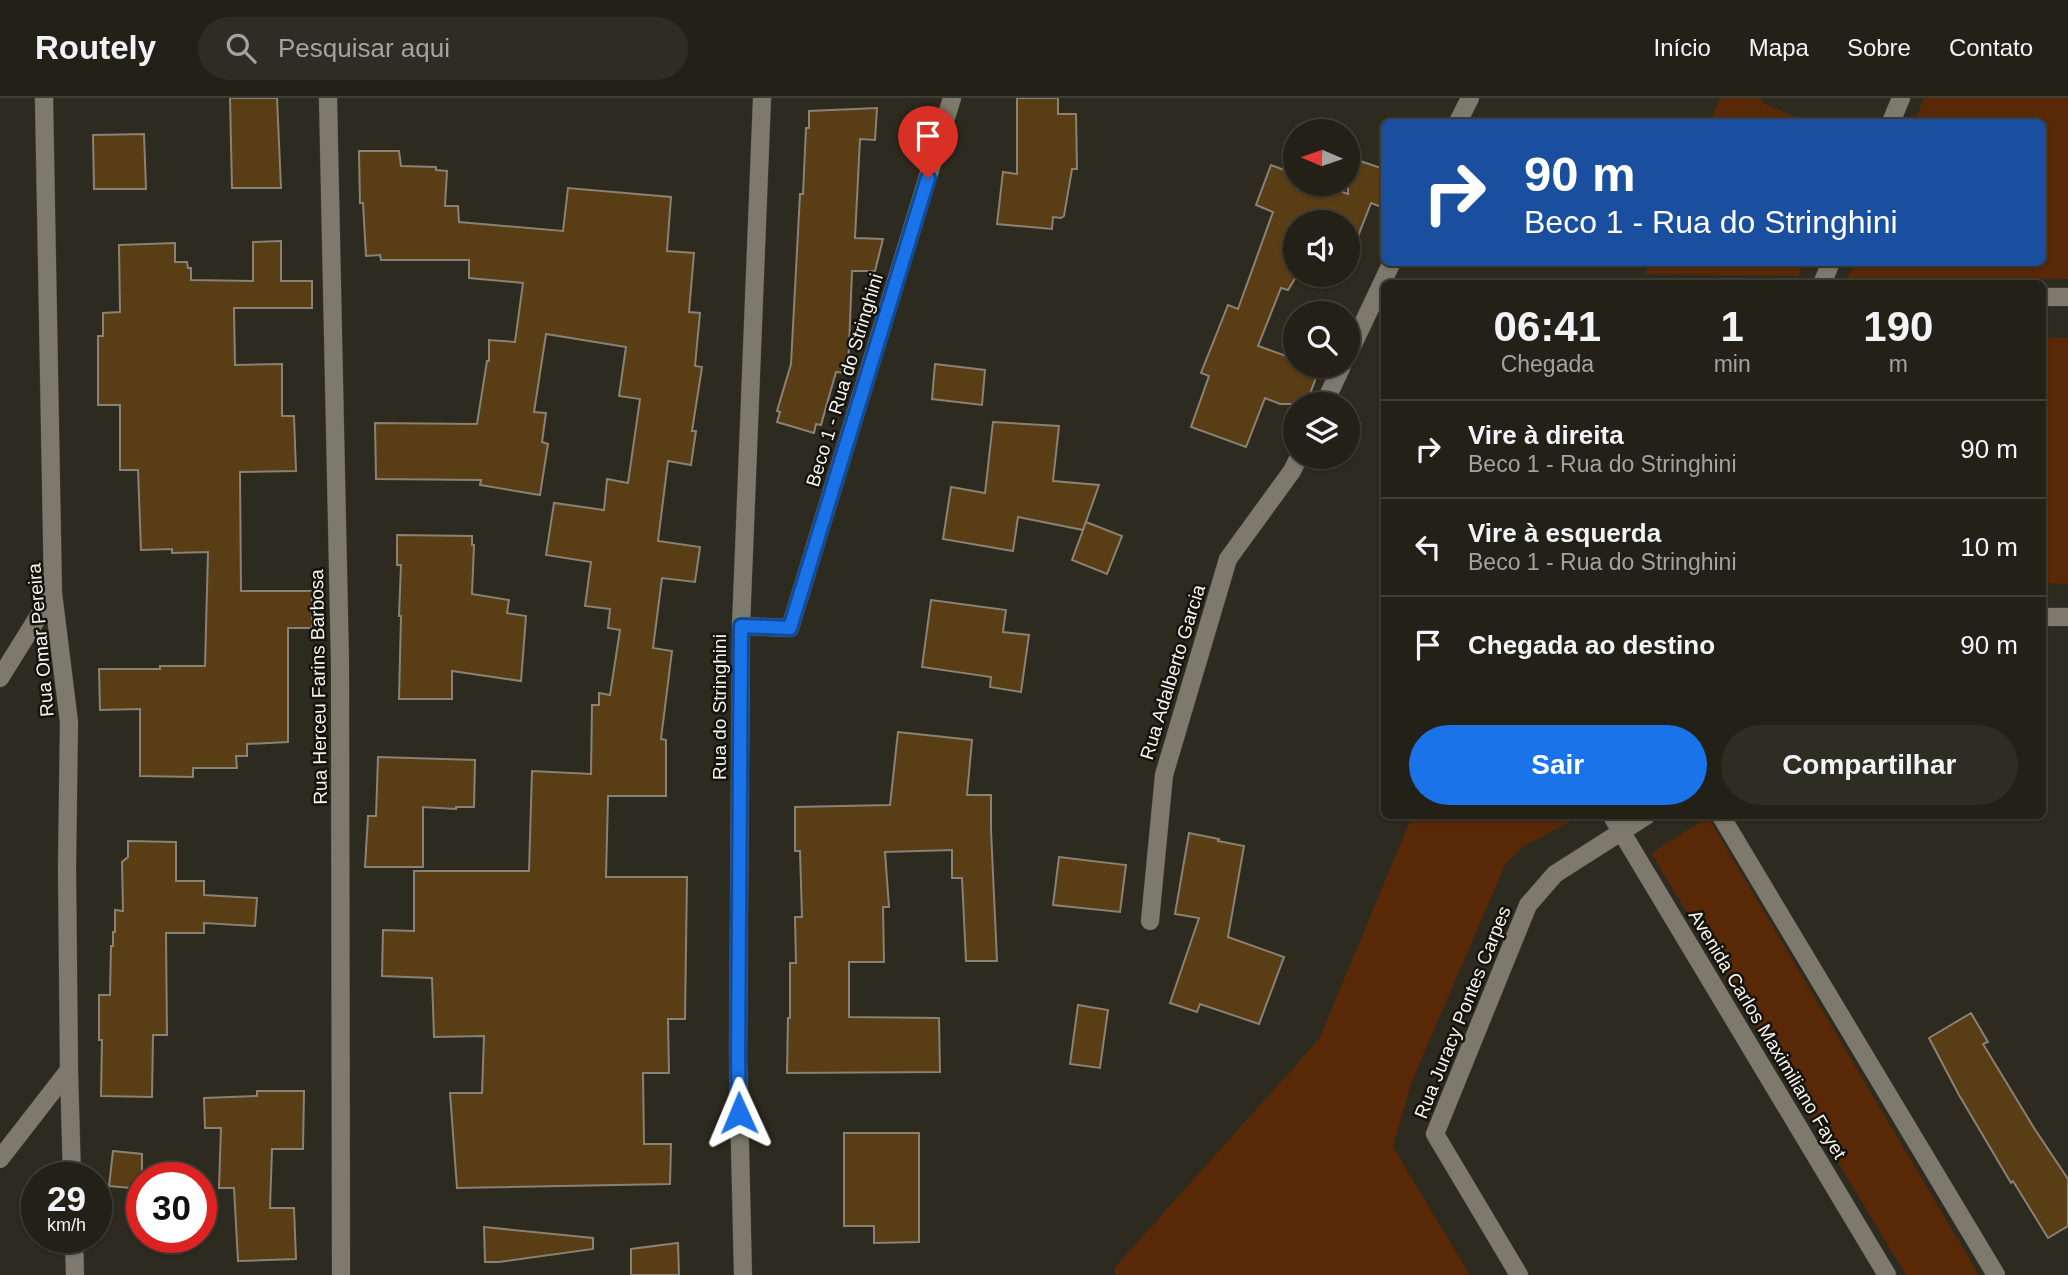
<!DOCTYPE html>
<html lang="pt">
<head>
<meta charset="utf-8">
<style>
	:root { --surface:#222017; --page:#2e2d24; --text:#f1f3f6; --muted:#a2a3a1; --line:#3f3e36; --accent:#1a73e8 }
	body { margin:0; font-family:Arial,sans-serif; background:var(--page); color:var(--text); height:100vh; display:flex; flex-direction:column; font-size:26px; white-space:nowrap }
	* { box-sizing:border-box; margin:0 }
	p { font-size:23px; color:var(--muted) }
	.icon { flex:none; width:38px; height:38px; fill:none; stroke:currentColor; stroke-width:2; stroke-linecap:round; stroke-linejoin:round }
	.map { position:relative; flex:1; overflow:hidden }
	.sheet { position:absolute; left:1381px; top:182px; width:665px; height:539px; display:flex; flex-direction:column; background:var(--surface); border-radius:10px; box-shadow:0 2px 5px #0004,0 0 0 2px var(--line) }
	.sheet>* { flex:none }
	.top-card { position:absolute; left:1381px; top:21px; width:665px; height:147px; border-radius:10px; box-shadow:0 2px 5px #0004,0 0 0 2px var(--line); background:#1a4fa0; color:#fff; overflow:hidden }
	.needle { width:46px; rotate:272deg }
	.buttons { position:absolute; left:1283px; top:21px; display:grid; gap:14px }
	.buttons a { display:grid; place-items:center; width:77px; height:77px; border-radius:50%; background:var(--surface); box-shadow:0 2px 5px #0004,0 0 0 2px var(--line); font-size:35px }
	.speed { position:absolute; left:21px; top:1064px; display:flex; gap:14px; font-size:35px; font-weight:700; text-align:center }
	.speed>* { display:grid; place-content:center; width:91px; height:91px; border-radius:50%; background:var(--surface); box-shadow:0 2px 5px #0004,0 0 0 2px var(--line); line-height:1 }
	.speed small { font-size:18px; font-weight:400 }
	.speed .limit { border:10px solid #d22; background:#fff; color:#111 }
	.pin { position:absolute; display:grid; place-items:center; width:60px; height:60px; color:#fff; margin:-72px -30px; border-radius:50% 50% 50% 0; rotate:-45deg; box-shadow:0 0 7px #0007 }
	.pin .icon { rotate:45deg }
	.me { position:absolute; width:77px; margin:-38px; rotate:359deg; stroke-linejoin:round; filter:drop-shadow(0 0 5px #0008) }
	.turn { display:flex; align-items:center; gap:24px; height:147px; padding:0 28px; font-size:32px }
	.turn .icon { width:91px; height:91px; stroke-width:2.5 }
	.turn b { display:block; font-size:49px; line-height:60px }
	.eta { display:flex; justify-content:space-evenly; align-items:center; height:119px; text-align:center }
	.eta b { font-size:42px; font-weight:700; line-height:49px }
	.primary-button { display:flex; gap:14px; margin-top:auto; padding:14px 28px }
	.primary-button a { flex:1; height:80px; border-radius:42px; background:var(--accent); color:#fff; font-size:28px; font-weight:700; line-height:80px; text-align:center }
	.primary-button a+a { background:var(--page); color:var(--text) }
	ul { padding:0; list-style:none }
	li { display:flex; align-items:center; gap:21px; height:98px; padding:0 28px; border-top:2px solid var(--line) }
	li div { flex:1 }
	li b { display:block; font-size:26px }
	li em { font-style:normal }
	header { display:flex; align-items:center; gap:42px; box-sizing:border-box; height:98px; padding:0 35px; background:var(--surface); border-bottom:2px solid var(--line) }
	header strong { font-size:33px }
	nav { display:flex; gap:38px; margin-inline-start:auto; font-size:24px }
	.search { width:490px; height:63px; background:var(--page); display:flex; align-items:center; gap:18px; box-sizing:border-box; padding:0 24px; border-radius:38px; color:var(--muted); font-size:26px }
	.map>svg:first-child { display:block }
	.green { fill:#582807 }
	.building { fill:#593d15; stroke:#8a8175; stroke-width:2 }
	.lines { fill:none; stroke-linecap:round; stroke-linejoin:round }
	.minor-casing { stroke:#46453a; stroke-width:19 }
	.minor { stroke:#7d796c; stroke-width:18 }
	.route-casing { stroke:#114b97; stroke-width:18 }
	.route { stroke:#1a73e8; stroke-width:12 }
	.labels { text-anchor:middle; stroke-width:5; stroke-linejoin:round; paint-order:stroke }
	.street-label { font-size:19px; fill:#f6f5ed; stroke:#14130e }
</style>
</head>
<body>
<header>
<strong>Routely</strong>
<div class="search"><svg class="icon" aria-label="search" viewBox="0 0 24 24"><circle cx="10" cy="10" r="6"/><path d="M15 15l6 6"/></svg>Pesquisar aqui</div>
<nav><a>Início</a><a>Mapa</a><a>Sobre</a><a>Contato</a></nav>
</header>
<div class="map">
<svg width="2068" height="1177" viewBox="0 0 2068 1177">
	<rect width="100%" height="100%" fill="#2d2a1f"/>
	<g class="green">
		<polygon points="1720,0 1762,0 1761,4 1806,24 1710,24"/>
		<polygon points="1924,0 2068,0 2068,181 1848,180 1855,165 2042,164 2042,24 1914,24"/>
		<polygon points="1649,165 1649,164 1805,165 1798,178 1644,176"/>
		<polygon points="2042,240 2068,240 2068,486 2042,485"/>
		<polygon points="1412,718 1567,718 1571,723 1524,748 1506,765 1412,983 1393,1049 1470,1177 1115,1177 1115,1169 1319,941"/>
		<polygon points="1708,719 1979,1177 1906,1177 1651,755"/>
	</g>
	<g class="building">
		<polygon points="230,0 277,0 281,90 232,90"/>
		<polygon points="1017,0 1058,0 1058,16 1076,16 1077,71 1072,71 1064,118 1061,120 1053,119 1052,131 997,126 1003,74 1017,76"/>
		<polygon points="877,10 875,42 860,41 855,140 883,141 875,173 852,173 848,275 836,274 821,327 816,326 814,335 777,324 780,314 777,313 791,266 800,96 803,96 806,30 809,30 809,13"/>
		<polygon points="144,36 146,91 94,91 93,37"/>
		<polygon points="359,53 399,53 401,68 436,69 436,72 447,73 445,108 458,108 459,124 563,133 568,90 671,99 667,153 694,155 689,214 700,215 695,268 702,269 692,333 696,333 691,367 668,363 658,443 700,449 695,484 662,480 653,550 672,553 661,641 666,642 666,698 608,698 606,779 687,779 685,921 668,921 669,975 643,975 644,1046 671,1046 670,1086 457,1090 450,995 482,995 484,938 434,939 432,880 382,878 383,832 414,833 414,773 529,773 532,673 591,676 592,607 599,607 599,595 610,597 620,532 608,530 610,511 585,508 591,464 546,457 554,405 604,412 607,381 628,385 640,301 619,298 626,249 546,236 534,314 546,315 542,344 548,346 540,397 480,387 481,382 376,381 375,325 477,326 487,263 489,263 489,242 515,244 523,185 469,180 469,162 381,162 380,157 366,158 363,105 360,105"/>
		<polygon points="1348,59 1384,71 1384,110 1371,105 1350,159 1348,158 1348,124 1295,124 1295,177 1297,177 1288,192 1281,190 1258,248 1295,261 1295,268 1308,268 1319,272 1306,306 1280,306 1265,300 1246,349 1191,329 1209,278 1201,275 1228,207 1238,211 1273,114 1256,107 1271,67 1295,76 1295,86 1321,86 1348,96"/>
		<polygon points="281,143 281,183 312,183 312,210 234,210 235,267 282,266 282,318 294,318 296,373 240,374 241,493 312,493 312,530 288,530 288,644 247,646 247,658 236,658 237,670 193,670 193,679 140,678 140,611 100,612 99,571 160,571 160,568 205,568 208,454 172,455 172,451 141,452 138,372 120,372 120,307 98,307 98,238 103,238 103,215 120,214 119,147 175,145 175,164 187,164 188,170 191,170 191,182 253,183 253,144"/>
		<polygon points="935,266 985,272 982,307 932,301"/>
		<polygon points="993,324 1059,328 1053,383 1099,387 1083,432 1018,419 1013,453 943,441 951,389 985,395"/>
		<polygon points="1086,424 1122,438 1107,476 1072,462"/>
		<polygon points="397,437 472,438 472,447 474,447 472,496 509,502 507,515 526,518 521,583 452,573 452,601 399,601 401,518 399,518 401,467 397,467"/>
		<polygon points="931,502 1006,512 1003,534 1029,537 1021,594 990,589 991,579 922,569"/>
		<polygon points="898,634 972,642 967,697 991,697 991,732 997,863 966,863 962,780 952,780 952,752 885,754 889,809 883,809 884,864 849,864 849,919 939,920 940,974 787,975 788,920 790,920 790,865 796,865 795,819 802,819 800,753 795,753 795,709 890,707"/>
		<polygon points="378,659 475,662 474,709 456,709 456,711 423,709 423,769 365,769 368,718 376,718"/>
		<polygon points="1189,735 1219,741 1218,743 1244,748 1228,839 1284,859 1259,926 1200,906 1197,914 1170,905 1199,820 1175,816"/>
		<polygon points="128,743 176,744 176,783 204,783 204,797 257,800 255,828 204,825 204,835 166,835 167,937 153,937 152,999 101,998 102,942 99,942 99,897 110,897 111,848 113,848 113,834 115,834 115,812 123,813 122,764 128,759"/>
		<polygon points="1059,759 1126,767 1120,814 1053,807"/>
		<polygon points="1078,907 1108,912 1100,970 1070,966"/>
		<polygon points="1971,915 1988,944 1983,946 2034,1030 2068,1081 2068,1128 2048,1140 2013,1083 2011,1085 1959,997 1929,940"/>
		<polygon points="257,993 304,993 303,1051 272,1051 270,1110 294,1110 296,1161 238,1163 234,1090 219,1090 221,1030 205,1030 204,1000 257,998"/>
		<polygon points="844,1035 919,1035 919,1144 874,1145 874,1128 844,1128"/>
		<polygon points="113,1053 142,1056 142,1091 109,1088"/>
		<polygon points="484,1129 593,1140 593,1151 499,1164 485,1164"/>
		<polygon points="678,1145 679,1177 631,1177 631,1151"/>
	</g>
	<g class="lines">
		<defs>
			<g id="minor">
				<polyline points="44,0 53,495 69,624 67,770 69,972 72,1080"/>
				<polyline points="328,0 340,566 341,1177"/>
				<polyline points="1458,24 1470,0"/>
				<polyline points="1891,24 1901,0"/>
				<polyline points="1822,186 1831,164"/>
				<polyline points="2042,199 2068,199"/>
				<polyline points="1348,257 1392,164"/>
				<polyline points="1324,306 1342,268"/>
				<polyline points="2042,519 2068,519"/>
				<polyline points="741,528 790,530 952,0"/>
				<polyline points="0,580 53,495"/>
				<polyline points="1612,718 1887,1177"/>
				<polyline points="1721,718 1996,1177"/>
				<polyline points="1150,823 1164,677 1228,461 1292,373 1299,359"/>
				<polyline points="0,1061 69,972"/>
				<polyline points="74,1139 75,1177"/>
				<polyline points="743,1177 738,961 741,528 762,0"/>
				<polyline points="1519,1177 1435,1036 1528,807 1555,776 1646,718"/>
			</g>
		</defs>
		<use href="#minor" class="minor-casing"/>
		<use href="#minor" class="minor"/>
	</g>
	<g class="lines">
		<defs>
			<polyline id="route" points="739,1015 738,961 741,528 790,530 928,80"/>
		</defs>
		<use href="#route" class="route-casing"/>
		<use href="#route" class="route"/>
	</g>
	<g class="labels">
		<g class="street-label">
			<text transform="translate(844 282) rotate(-73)" y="7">Beco 1 - Rua do Stringhini</text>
			<text transform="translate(40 542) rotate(-95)" y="7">Rua Omar Pereira</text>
			<text transform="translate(1172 574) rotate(-73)" y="7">Rua Adalberto Garcia</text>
			<text transform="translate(318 589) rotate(-91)" y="7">Rua Herceu Farins Barbosa</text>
			<text transform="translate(719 609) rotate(-90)" y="7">Rua do Stringhini</text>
			<text transform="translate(1462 914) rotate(-68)" y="7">Rua Juracy Pontes Carpes</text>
			<text transform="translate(1768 936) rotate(59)" y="7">Avenida Carlos Maximiliano Fayet</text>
		</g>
	</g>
</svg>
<div class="buttons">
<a><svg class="needle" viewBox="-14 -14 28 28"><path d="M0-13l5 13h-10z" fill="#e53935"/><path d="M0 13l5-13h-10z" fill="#a2a3a1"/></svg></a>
<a><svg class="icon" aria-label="sound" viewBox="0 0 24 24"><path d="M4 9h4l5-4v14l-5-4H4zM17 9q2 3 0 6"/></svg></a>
<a><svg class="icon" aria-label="search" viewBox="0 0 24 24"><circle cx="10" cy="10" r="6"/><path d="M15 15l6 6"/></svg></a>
<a><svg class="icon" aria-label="layers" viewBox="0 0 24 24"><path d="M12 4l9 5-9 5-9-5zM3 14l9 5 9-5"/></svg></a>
</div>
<div class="speed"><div>29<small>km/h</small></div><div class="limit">30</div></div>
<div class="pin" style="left:928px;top:80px;background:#d93025"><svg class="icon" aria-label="arrive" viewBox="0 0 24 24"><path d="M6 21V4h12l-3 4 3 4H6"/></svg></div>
<svg class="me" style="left:739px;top:1015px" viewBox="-20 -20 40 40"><path d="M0-17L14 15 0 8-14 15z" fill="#1a73e8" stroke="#fff" stroke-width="4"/></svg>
<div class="top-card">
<div class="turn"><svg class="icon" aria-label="right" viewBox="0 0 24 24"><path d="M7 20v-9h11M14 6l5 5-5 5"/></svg><div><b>90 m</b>Beco 1 - Rua do Stringhini</div></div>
</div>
<section class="sheet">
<div class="eta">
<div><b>06:41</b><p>Chegada</p></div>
<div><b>1</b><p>min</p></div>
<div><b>190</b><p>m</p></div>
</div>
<ul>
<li><svg class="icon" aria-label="right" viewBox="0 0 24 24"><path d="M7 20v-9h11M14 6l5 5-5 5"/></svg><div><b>Vire à direita</b><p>Beco 1 - Rua do Stringhini</p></div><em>90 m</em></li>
<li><svg class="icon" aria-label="left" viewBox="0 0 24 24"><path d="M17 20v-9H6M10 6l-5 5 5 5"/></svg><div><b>Vire à esquerda</b><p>Beco 1 - Rua do Stringhini</p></div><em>10 m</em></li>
<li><svg class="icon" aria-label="arrive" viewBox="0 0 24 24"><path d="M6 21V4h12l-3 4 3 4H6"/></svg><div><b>Chegada ao destino</b></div><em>90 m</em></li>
</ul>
<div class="primary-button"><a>Sair</a><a>Compartilhar</a></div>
</section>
</div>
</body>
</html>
